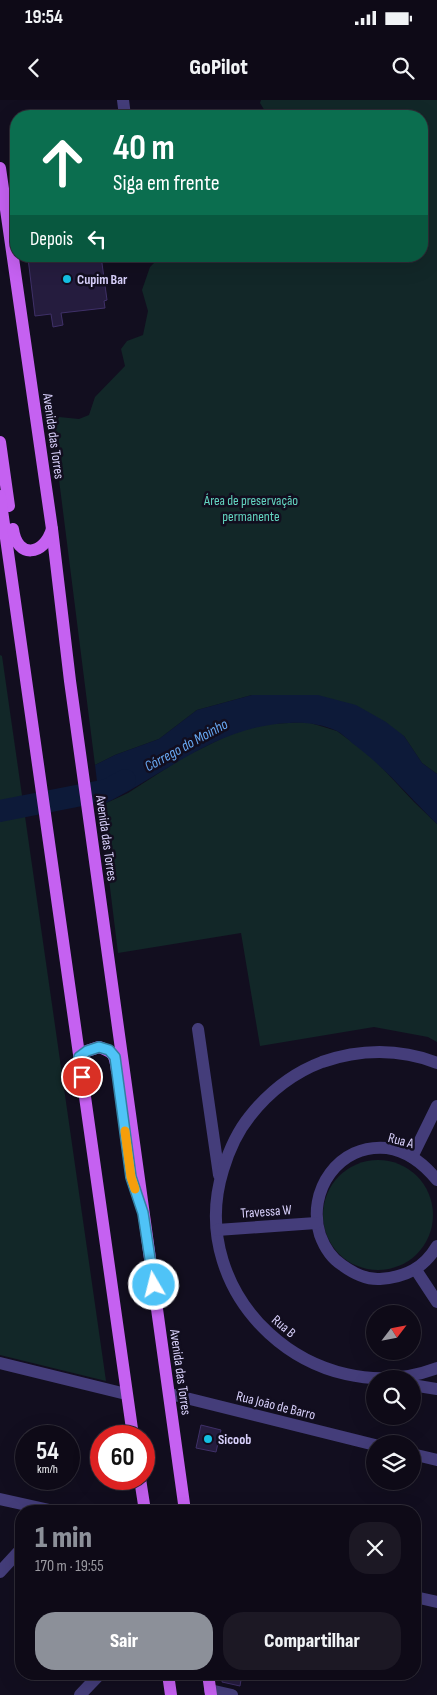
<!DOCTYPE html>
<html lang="pt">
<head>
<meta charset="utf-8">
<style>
	:root { --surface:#0e0a17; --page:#1c1824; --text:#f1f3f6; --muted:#9b9aa1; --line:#2e2b36; --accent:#8c9099 }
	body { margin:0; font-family:"Sofia Sans Condensed",sans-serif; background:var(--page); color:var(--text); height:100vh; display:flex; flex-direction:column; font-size:19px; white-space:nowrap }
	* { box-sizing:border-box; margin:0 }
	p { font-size:16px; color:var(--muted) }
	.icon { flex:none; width:28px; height:28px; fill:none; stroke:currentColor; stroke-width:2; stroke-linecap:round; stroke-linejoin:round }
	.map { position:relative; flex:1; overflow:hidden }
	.sheet { position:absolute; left:15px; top:1405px; width:406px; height:175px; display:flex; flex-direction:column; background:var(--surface); border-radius:20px; box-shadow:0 5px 20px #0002,0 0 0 1px var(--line) }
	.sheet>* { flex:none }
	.banner { position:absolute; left:10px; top:10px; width:418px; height:152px; border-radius:20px; box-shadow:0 5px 20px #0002,0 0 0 1px var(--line); background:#0b6e4f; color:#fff; overflow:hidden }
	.needle { width:32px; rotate:58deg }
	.controls { position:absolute; left:366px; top:1205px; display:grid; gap:10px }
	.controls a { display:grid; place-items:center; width:55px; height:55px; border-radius:50%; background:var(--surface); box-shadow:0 5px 20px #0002,0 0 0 1px var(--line); font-size:25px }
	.speed { position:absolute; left:15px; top:1325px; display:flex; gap:10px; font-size:25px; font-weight:700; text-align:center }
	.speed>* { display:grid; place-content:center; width:65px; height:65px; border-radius:50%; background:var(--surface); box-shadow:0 5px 20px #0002,0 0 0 1px var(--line); line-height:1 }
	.speed small { font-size:12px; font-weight:400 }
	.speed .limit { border:8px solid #d22; background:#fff; color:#111 }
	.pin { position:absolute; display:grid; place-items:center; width:42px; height:42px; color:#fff; margin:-21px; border:2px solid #fff; border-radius:50%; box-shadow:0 1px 5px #0007 }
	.me { position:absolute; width:55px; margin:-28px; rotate:352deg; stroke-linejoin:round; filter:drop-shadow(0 0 4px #0008) }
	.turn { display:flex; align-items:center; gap:18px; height:105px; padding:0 20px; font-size:22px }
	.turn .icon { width:65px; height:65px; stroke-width:2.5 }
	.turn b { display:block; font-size:35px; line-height:42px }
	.then { display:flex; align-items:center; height:48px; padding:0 20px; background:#0003; gap:10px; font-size:19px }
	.round { display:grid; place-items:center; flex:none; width:52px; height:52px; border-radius:20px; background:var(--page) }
	.headline { display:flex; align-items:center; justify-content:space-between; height:85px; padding:0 20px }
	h1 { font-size:30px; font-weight:800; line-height:38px; color:var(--accent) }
	.action { display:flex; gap:10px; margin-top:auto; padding:10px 20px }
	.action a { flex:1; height:58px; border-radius:20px; background:var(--accent); color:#fff; font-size:20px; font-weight:800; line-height:58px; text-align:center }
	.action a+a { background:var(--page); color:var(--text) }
	.status { display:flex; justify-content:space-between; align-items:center; height:35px; padding:0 25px; background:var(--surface); direction:ltr }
	.status svg { height:14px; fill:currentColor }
	header { display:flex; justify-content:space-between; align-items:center; height:65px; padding:0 20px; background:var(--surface); font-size:22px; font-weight:800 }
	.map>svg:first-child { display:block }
	.green { fill:#122728 }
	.water { fill:#0d1a39 }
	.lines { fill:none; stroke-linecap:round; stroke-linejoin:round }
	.river { stroke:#0d1a39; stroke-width:22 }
	.building { fill:#251c3e; stroke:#3f3068 }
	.minor { stroke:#443d7a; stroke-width:12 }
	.tertiary { stroke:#443d7a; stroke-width:12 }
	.primary { stroke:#c561f1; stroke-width:12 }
	.route-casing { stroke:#337fa1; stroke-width:12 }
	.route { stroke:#4fc3f7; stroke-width:9 }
	.slow { stroke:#f59e0b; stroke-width:9 }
	.poi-dot { fill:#14c0e3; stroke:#120e1f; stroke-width:2 }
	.labels { text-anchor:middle; stroke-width:5; stroke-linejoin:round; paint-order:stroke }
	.poi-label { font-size:14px; font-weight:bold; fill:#d8d0fb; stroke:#120e1f; text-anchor:start }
	.street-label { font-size:14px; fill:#d8d0fb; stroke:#120e1f }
	.park-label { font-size:14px; fill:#63d4c0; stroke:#120e1f }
	.water-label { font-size:15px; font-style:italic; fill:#68a8f2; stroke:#120e1f }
</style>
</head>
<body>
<div class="status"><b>19:54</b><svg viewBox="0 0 49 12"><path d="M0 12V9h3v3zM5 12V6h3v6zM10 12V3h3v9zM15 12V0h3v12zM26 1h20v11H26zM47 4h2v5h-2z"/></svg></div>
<header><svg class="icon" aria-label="back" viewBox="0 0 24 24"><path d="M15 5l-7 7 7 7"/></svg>GoPilot<svg class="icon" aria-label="search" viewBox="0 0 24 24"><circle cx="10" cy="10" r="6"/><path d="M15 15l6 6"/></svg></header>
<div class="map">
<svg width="437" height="1595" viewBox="0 0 437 1595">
	<rect width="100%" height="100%" fill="#120e1f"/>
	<g class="green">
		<polygon points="261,0 437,0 437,674 422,663 404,636 252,595 197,610 159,639 115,655 95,665 53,332 59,317 79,319 89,315 95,297 125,266 121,249 127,241 143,235 148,211 142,190 150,167 161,156 421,156 421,16 268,16 260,3"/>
		<polygon points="0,555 2,556 106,1281 0,1255"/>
		<polygon points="307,622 337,631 372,657 414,702 437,724 437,942 428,937 374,927 260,946 241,833 118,853 100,706 128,693 184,657 235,632 268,624"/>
		<circle cx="378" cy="1115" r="55"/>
	</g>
	<path class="water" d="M 252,595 L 318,595 L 356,605 L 386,622 L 404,636 L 422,663 L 437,674 L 437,724 C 409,697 384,666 352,643 C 348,639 342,634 337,631 C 322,624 305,622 289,623 C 216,626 163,676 100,706 L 95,665 L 115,655 L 159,639 L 197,610 Z"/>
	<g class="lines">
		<polyline class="river" points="0,711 107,690 125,680"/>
	</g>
	<g class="building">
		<polygon points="45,156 101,156 107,200 104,201 105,208 61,213 63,225 53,227 51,214 35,216 28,158"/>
		<polygon points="201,1325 221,1330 216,1352 196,1348"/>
		<polygon points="223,1574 242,1574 240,1586 222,1582"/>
	</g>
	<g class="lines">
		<g class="minor">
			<polyline points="123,0 125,16"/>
			<polyline points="198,929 219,1075"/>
			<path d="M 437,963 C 400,948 359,949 322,962 C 293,973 269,992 250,1016 C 237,1032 229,1050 223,1070 C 184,1196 314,1314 437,1268"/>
			<polyline points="412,1057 437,1006"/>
			<path d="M 437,1080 C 424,1064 408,1051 387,1048 C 339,1043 306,1091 320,1135 C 324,1146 331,1158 342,1165 C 353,1173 366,1180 380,1179 C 406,1177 424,1168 437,1146"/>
			<polyline points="217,1130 316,1123"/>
			<polyline points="416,1170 437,1202"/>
			<polyline points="0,1263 126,1294"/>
			<polyline points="412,1285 437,1289"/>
			<polyline points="0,1399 54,1411"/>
			<polyline points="0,1472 21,1449"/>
			<polyline points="415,1497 437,1502"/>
			<polyline points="210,1590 232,1595"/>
			<polyline points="80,1595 100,1574"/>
		</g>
		<g class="tertiary">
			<polyline points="170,1294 375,1345"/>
			<polyline points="412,1354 437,1360"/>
		</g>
		<g class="primary">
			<polyline points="0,68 52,429 70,581 185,1411"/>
			<polyline points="0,342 9,406"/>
			<polyline points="0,396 133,1336"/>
			<path d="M 13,429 C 17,459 44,456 52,429"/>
			<path d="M 79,957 L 87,951 L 99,947 C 114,952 115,955 117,971"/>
			<polyline points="140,1379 145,1411"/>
			<polyline points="168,1574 171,1595"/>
			<polyline points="208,1574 211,1595"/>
		</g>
	</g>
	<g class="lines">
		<defs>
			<polyline id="route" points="82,977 79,957 87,951 99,947 109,950 115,957 131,1077 143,1113 154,1185"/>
		</defs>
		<use href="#route" class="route-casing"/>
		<use href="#route" class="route"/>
		<polyline class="slow" points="125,1031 131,1077 135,1089"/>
	</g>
	<g class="poi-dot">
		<circle cx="67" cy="179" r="5"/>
		<circle cx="208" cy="1339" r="5"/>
	</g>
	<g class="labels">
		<g class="poi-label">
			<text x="77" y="184">Cupim Bar</text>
			<text x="218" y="1344">Sicoob</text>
		</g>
		<g class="street-label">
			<text transform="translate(54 336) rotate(82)" y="5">Avenida das Torres</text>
			<text transform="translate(107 738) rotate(82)" y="5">Avenida das Torres</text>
			<text transform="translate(401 1040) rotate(15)" y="5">Rua A</text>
			<text transform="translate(266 1111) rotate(-4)" y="5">Travessa W</text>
			<text transform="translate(284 1226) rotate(41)" y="5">Rua B</text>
			<text transform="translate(181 1272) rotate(82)" y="5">Avenida das Torres</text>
			<text transform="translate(276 1305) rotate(14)" y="5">Rua João de Barro</text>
		</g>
		<g class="park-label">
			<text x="251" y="405">Área de preservação<tspan x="251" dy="16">permanente</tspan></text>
		</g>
		<g class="water-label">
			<text transform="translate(186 645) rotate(-29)" y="5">Córrego do Moinho</text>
		</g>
	</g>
</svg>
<div class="controls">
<a><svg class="needle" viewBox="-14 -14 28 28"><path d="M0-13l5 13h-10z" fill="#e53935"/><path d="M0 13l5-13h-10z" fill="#9b9aa1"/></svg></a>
<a><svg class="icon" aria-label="search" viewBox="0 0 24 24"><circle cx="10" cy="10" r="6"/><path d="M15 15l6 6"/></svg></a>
<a><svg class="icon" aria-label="layers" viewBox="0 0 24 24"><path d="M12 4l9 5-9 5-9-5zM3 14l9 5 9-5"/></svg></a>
</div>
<div class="speed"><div>54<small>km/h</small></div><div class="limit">60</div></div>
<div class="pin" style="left:82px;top:977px;background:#d93025"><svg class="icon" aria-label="arrive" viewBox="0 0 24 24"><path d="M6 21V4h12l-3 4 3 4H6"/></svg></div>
<svg class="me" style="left:154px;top:1185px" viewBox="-20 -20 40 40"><circle r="17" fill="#4fc3f7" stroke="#fff" stroke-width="3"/><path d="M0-11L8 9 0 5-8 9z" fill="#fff"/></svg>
<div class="banner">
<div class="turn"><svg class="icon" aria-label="ahead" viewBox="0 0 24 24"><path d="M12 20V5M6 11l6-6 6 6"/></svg><div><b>40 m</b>Siga em frente</div></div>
<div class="then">Depois<svg class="icon" aria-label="left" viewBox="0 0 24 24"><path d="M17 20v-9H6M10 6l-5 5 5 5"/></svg></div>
</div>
<section class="sheet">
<div class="headline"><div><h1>1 min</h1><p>170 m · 19:55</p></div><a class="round"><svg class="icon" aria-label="close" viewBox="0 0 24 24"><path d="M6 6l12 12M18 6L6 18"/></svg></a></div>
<div class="action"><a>Sair</a><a>Compartilhar</a></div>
</section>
</div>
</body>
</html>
